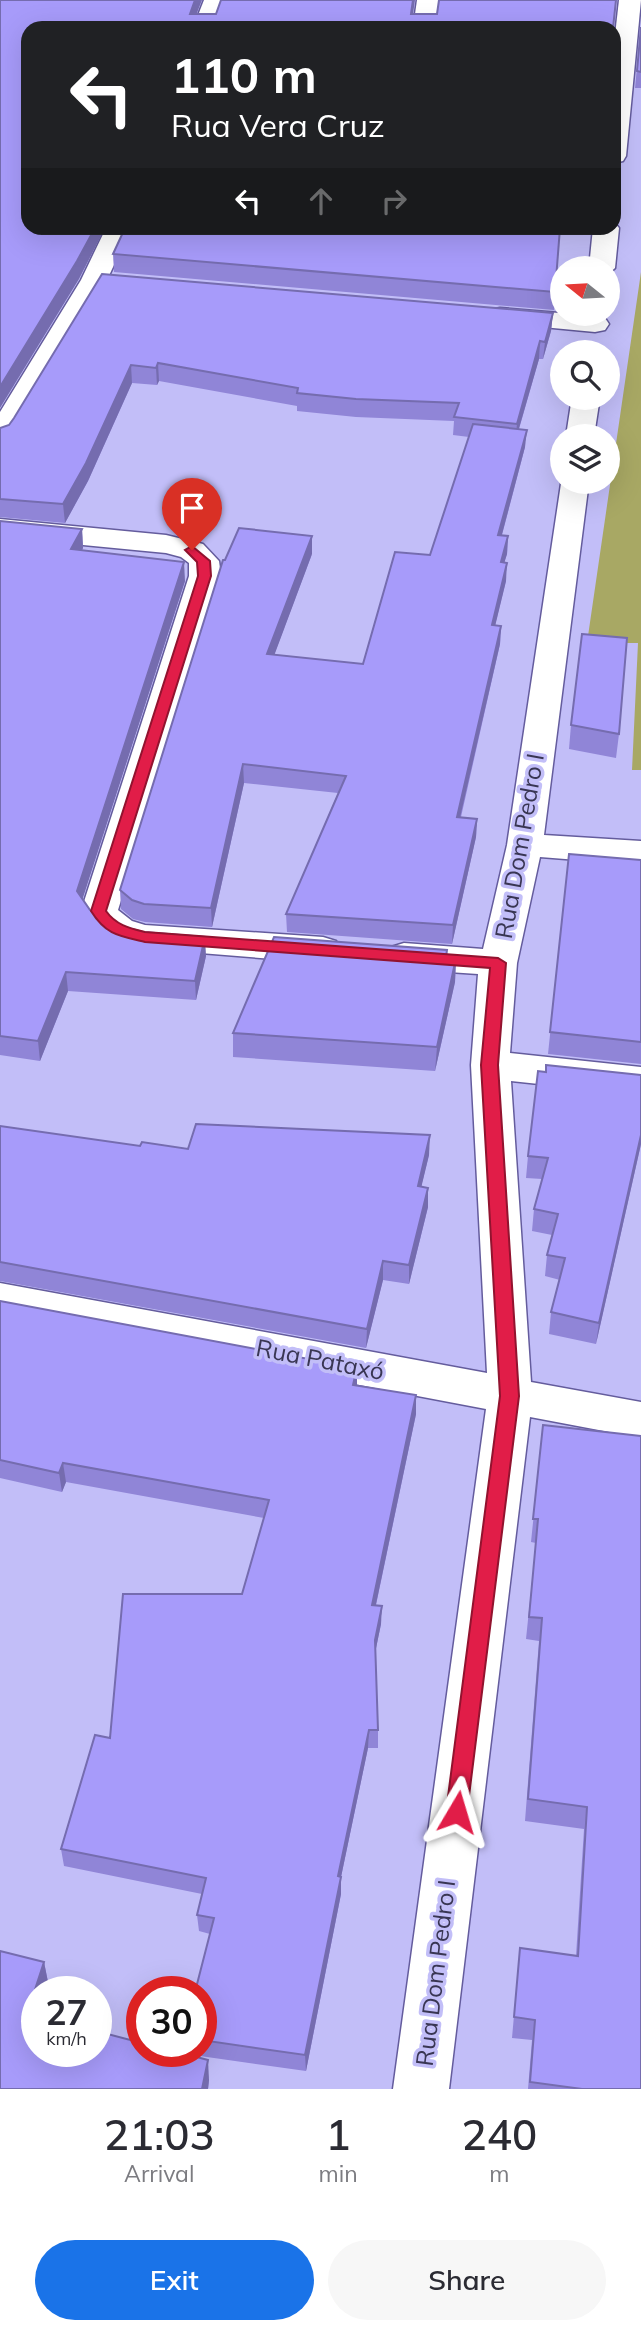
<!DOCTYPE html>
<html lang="en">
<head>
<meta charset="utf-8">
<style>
	:root { --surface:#fff; --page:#f7f7f7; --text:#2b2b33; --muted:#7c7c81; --accent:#1a73e8 }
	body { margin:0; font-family:Mulish,sans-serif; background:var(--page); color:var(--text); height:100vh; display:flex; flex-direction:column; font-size:26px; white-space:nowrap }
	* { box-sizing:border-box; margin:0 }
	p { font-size:23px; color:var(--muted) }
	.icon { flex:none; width:38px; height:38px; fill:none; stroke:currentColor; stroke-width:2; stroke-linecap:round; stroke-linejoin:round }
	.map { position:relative; height:2089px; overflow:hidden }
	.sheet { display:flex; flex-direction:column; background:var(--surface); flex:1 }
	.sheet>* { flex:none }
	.top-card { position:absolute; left:21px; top:21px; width:600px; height:214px; border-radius:21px; box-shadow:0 7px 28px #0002; background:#202124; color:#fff; overflow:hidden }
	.needle { width:46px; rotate:288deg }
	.tools { position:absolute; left:550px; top:256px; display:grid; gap:14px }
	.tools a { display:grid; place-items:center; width:70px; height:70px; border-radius:50%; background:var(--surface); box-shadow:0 7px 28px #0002; font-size:35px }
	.speed { position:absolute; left:21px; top:1976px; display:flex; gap:14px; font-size:35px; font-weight:700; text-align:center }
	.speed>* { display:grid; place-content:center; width:91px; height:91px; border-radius:50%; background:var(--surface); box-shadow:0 7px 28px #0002; line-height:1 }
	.speed small { font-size:18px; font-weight:400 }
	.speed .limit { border:10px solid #d22; background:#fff; color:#111 }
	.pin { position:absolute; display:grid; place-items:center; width:60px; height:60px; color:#fff; margin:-72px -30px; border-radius:50% 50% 50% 0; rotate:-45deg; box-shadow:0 0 7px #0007 }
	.pin .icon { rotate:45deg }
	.me { position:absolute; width:77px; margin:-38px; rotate:7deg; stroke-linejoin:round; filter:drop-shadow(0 0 5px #0008) }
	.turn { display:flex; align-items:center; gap:24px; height:147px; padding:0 35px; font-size:32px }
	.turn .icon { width:91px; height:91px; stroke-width:2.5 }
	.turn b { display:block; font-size:49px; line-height:60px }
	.lanes { display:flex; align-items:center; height:66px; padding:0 35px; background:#0003; justify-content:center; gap:35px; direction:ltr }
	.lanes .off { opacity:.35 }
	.eta { display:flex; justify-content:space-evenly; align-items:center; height:119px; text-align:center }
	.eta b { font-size:42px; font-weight:600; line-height:49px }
	.cta { display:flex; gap:14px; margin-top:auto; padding:14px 35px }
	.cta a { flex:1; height:80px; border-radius:42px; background:var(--accent); color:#fff; font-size:28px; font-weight:600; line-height:80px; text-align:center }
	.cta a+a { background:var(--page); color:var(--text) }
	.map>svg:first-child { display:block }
	.green { fill:#a8a864 }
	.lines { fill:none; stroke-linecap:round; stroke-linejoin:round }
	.minor-casing { stroke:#645c9d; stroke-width:3 }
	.minor { fill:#fff; fill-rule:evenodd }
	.wall { fill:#9085d7 }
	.shaded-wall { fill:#756caf }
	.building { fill:#a79bfa; stroke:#756caf; stroke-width:2 }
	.route { fill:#e11d48; stroke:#92132f; stroke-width:2 }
	.labels { text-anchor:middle; stroke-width:7; stroke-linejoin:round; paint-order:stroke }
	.street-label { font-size:24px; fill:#393653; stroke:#c2bef8 }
</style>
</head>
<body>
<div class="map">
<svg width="641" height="2089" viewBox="0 0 641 2089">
	<rect width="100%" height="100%" fill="#c2bef8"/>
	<polygon class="green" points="641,272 641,770 632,770 638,643 587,643"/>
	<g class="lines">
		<defs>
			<g id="minor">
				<polygon points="204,0 226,0 215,28 193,28"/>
				<polygon points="417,0 439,0 435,28 413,28"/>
				<polygon points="619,0 641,0 626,156 623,161 614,163 614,44"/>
				<polygon points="614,222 619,228 615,268 607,275 607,268 589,268 593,228 614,228"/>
				<polygon points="106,228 131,228 107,280 14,435 10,441 0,444 0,412 81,280"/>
				<polygon points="500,308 595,316 605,318 609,324 605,330 595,332 490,322 487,316 490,310"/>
				<polygon points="572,397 600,397 594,436 566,436"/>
				<polygon points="562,477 562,481 589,481 544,835 641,841 641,865 540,857 517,963 510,1053 641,1067 641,1095 511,1081 531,1382 641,1402 641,1438 530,1417 449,2089 393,2089 486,1409 0,1317 0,1283 487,1373 471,1065 478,974 404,969 391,965 385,956 391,947 404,943 483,949 507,845"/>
				<polygon points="0,519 166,535 203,544 219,561 221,576 118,910 132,921 145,925 323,937 336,941 341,950 336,959 323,963 138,948 100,935 81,911 189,576 189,563 181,557 166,553 0,537"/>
			</g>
		</defs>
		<use href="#minor" class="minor-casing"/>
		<use href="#minor" class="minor"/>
	</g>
	<g class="wall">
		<polygon points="641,27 641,88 635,88"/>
		<polygon points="560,228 554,310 114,272 113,254"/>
		<polygon points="102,274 553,313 551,331 543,359 539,359 519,429 525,447 502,535 508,536 507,554 504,563 506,581 495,625 501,626 500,644 461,817 477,819 476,837 452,944 287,932 286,914 338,793 244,783 212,927 145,922 133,919 121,909 120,890 312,554 274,655 363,664 430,555 469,437 453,435 454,421 356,417 297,411 297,406 159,381 157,385 132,383 88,481 65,523 0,517 0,428 9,425 14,418"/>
		<polygon points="0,521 82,529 83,548 82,550 185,581 82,899 90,910 114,924 206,956 196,1000 68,991 40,1061 0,1055"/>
		<polygon points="571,725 619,734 616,758 569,749"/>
		<polygon points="569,854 641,860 641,1064 548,1054"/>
		<polygon points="447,957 456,958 455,982 435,1071 233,1057 233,1033"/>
		<polygon points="641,1075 641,1144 596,1344 549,1334 551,1312 560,1280 545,1276 547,1255 552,1235 532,1231 534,1209 542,1179 526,1178 528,1156"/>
		<polygon points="0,1126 140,1146 188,1149 429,1155 421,1187 428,1188 428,1207 409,1284 383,1280 366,1348 0,1281"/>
		<polygon points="0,1301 357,1385 416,1414 376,1605 381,1624 375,1653 378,1730 378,1748 368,1748 341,1877 341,1894 306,2071 186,2054 209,2080 208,2089 0,2089 44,1962 48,1982 45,1992 37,1992 37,2051 185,2054 185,2051 201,2051 201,1992 210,1934 199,1931 197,1915 202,1894 64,1866 61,1849 110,1738 242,1594 264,1518 66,1482 62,1492 0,1478"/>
		<polygon points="543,1425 641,2089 528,2089 532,2040 512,2038 520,1948 576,1956 584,1829 525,1821 539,1641 526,1639 536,1543 531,1542"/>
	</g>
	<g class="shaded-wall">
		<polygon points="195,0 202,0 191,28 190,14"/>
		<polygon points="413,0 415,0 411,28 411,14"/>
		<polygon points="95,228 105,228 79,279 0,408 0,387"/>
		<polygon points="553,313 551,331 543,359 545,342"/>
		<polygon points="540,341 539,359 515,442 517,424"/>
		<polygon points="158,363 159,381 157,385 156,368"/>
		<polygon points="131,365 132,383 88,481 65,523 63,504"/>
		<polygon points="527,430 525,447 497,553 498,535"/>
		<polygon points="82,529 83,548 73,568 71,549"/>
		<polygon points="312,536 312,554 268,672 267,654"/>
		<polygon points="508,536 507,554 499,580 501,562"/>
		<polygon points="184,562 185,581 79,910 77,891"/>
		<polygon points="507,563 506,581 491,643 492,625"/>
		<polygon points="501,626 500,644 456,835 457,817"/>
		<polygon points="243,764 244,783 212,927 211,908"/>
		<polygon points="477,819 476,837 452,944 453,925"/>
		<polygon points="205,937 206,956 196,1000 195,981"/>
		<polygon points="456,958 455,982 435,1071 437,1047"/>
		<polygon points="66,972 68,991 40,1061 38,1041"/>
		<polygon points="430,1135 429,1155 417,1205 418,1186"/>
		<polygon points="641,1135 641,1144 596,1344 599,1323"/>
		<polygon points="428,1188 428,1207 409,1284 409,1265"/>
		<polygon points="383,1261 383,1280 366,1348 367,1329"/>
		<polygon points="357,1368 357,1387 353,1385"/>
		<polygon points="416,1395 416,1414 372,1623 372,1605"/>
		<polygon points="63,1463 66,1482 62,1492 59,1473"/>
		<polygon points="382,1606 381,1624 374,1658 375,1640"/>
		<polygon points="369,1730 368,1748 341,1877 341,1894 306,2071 305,2055 338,1876"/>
		<polygon points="44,1962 48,1982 45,1992 37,1992 37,2017 27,2014"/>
		<polygon points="208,2060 209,2080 208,2089 202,2089"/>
	</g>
	<g class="building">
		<polygon points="0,0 195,0 190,14 216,14 221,0 413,0 411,14 437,14 439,0 616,0 613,28 28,28 28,228 95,228 77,261 0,387"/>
		<polygon points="641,27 641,72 637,71"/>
		<polygon points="125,228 560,228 555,292 113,254"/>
		<polygon points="102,274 553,313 545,342 540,341 517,424 454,417 459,403 356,399 297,393 298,388 158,363 156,368 131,365 86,463 63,504 0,499 0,428 9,425 14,418"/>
		<polygon points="473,424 527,430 498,535 508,536 501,562 507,563 492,625 501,626 457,817 477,819 453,925 286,914 346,776 243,764 211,908 144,904 132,900 120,890 223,560 225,560 239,528 312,536 267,654 363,664 395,552 430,555"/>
		<polygon points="0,521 82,529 71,549 184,562 77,891 90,910 114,924 143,932 205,937 195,981 66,972 38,1041 0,1036"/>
		<polygon points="582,634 627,638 619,734 571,725"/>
		<polygon points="569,854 641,860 641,1042 550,1032"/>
		<polygon points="274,937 447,950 446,957 456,958 437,1047 233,1033"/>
		<polygon points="546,1065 641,1075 641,1135 599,1323 551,1312 565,1258 547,1255 558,1214 534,1209 548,1158 528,1156 538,1071 546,1072"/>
		<polygon points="196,1124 430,1135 418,1186 428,1188 409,1265 383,1261 367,1329 0,1262 0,1126 140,1146 142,1142 188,1149"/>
		<polygon points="0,1301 357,1368 353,1385 416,1395 372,1605 382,1606 375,1640 378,1730 369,1730 338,1876 341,1877 305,2055 201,2040 201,1992 195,1992 214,1918 197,1915 206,1878 61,1849 95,1735 110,1738 123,1594 242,1594 269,1500 63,1463 59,1473 0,1460"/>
		<polygon points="543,1425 641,1436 641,2089 582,2089 530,2082 535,2020 514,2017 520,1948 578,1956 587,1807 528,1799 542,1618 529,1617 538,1519 533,1519"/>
		<polygon points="0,1951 44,1962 27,2014 37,2016 37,2051 96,2051 96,2031 142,2043 142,2051 174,2051 208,2060 202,2089 0,2089"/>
	</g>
	<path class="route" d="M 192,546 L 210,561 L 211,576 L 106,911 C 116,925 129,928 145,932 L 498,958 L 506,963 L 498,1065 L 519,1396 L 467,1812 L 464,1819 L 457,1822 L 449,1819 L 446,1812 L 500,1396 L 481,1065 L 490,968 L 145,942 C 119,936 106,935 91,911 L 198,576 L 197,562 L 185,550 Z"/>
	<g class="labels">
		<g class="street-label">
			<text transform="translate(520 846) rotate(-80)" y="8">Rua Dom Pedro I</text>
			<text transform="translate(320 1360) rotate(11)" y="8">Rua Pataxó</text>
			<text transform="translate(436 1973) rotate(-83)" y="8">Rua Dom Pedro I</text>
		</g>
	</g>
</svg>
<div class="tools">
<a><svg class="needle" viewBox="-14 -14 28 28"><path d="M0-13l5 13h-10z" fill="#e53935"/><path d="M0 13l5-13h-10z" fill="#7c7c81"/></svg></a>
<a><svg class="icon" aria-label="search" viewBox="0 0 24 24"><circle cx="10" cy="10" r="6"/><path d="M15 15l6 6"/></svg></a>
<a><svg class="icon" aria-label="layers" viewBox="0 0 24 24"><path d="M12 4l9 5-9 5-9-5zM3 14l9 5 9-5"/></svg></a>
</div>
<div class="speed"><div>27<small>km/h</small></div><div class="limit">30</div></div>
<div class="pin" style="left:192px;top:550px;background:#d93025"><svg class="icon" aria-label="arrive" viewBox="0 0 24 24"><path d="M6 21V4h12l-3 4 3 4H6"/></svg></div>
<svg class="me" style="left:457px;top:1812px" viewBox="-20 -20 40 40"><path d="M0-17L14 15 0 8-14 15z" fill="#e11d48" stroke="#fff" stroke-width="4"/></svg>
<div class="top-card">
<div class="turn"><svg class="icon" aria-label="left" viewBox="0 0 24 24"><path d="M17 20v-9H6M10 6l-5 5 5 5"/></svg><div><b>110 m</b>Rua Vera Cruz</div></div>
<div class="lanes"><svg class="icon" aria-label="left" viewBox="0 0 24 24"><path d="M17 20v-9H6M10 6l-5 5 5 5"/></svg><svg class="icon off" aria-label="ahead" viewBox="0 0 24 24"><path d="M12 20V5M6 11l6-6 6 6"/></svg><svg class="icon off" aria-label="right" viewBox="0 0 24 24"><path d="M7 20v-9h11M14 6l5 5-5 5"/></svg></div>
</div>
</div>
<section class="sheet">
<div class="eta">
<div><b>21:03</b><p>Arrival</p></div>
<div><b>1</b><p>min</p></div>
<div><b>240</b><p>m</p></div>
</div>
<div class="cta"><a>Exit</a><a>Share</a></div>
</section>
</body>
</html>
